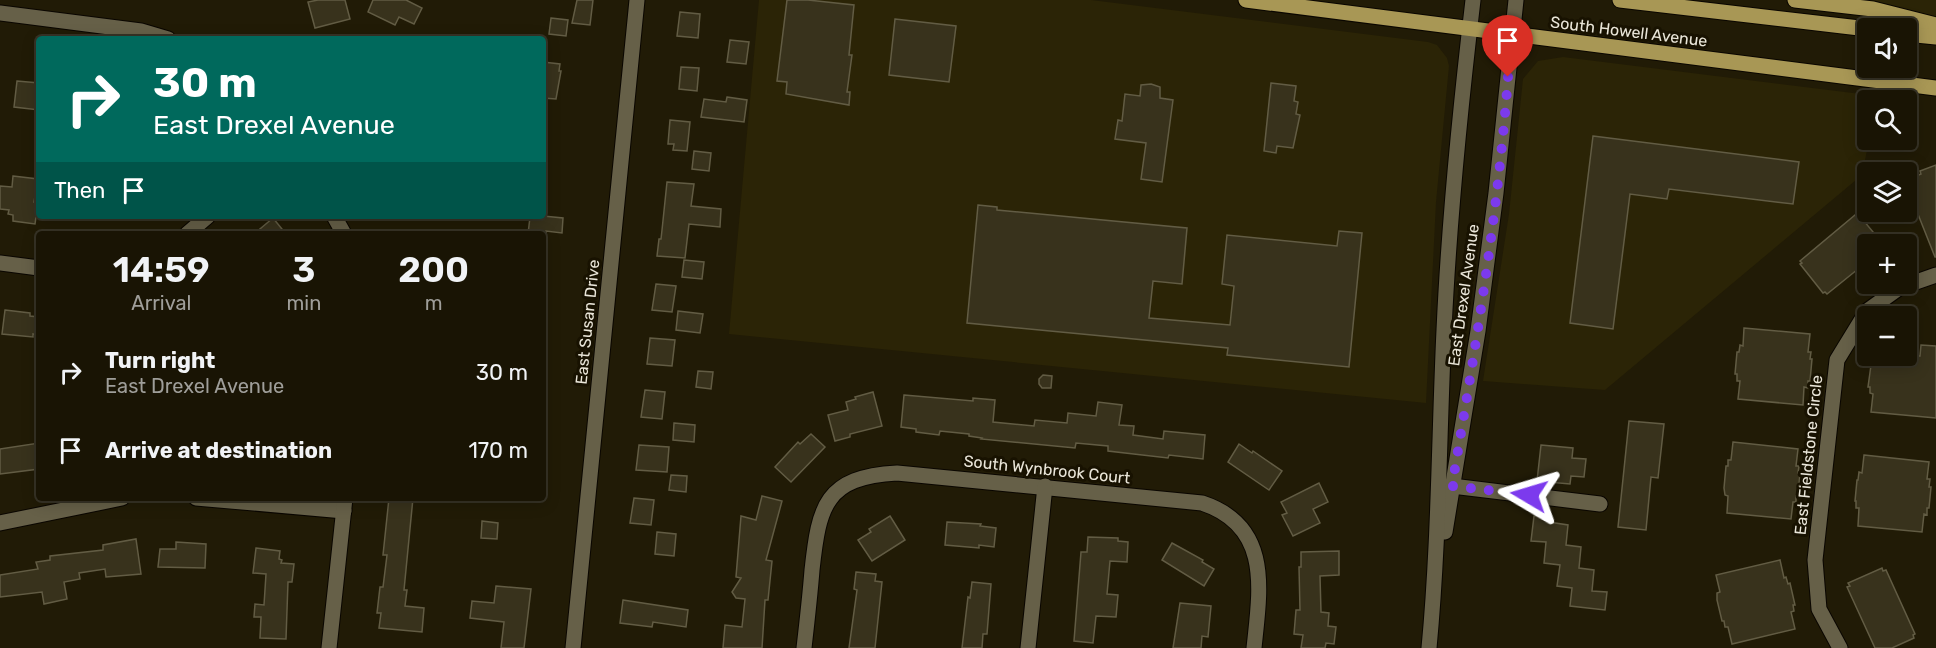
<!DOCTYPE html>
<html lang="en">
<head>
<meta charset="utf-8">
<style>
	:root { --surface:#191404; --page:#262113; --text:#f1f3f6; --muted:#9f9e9a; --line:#373326 }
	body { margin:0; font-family:Rubik,sans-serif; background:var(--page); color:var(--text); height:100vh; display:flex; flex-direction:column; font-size:22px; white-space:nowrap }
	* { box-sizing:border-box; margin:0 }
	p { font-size:20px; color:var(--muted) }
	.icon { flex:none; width:33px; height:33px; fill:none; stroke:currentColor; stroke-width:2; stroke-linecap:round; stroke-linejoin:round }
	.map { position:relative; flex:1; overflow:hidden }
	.details { position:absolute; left:36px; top:231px; width:510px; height:270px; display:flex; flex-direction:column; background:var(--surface); border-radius:6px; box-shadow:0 3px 15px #0003,0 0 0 2px var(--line) }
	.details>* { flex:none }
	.banner { position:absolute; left:36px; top:36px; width:510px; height:183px; border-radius:6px; box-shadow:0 3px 15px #0003,0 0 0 2px var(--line); background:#00695c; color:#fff; overflow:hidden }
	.fabs { position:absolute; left:1857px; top:18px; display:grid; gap:12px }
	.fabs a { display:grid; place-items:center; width:60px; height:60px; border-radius:6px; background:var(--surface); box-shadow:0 3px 15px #0003,0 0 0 2px var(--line); font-size:30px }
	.pin { position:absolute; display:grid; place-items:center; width:51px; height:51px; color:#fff; margin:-62px -26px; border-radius:50% 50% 50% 0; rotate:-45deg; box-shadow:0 0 6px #0007 }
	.pin .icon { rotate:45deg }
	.me { position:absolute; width:66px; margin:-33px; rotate:277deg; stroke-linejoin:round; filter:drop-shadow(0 0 4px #0008) }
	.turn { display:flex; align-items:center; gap:21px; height:126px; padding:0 18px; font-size:27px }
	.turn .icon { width:78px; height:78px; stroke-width:2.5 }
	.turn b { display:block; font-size:42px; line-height:51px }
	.then { display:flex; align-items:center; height:57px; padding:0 18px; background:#0003; gap:12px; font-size:22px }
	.eta { display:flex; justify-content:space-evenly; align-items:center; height:102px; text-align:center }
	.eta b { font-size:36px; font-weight:600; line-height:42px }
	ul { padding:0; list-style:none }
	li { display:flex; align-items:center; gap:18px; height:78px; padding:0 18px }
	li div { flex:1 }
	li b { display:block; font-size:22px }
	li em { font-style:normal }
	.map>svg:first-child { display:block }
	.built { fill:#2b2406 }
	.building { fill:#38321c; stroke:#625c44; stroke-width:1.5 }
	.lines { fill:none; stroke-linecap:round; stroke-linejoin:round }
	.minor-casing { stroke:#0a0600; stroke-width:17 }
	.tertiary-casing { stroke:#0a0600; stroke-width:17 }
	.primary-casing { stroke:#0a0600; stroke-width:17 }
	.minor { stroke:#666048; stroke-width:15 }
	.tertiary { stroke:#666048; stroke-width:15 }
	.primary { stroke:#a89755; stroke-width:15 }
	.route { stroke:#7c3aed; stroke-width:10; stroke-dasharray:0 18 }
	.labels { text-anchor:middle; stroke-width:6; stroke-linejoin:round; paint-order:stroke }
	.street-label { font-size:16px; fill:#eae6d9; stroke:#181201 }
</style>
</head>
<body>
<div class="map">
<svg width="1936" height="648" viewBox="0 0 1936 648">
	<rect width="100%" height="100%" fill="#211b06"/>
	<g class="built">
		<polygon points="759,0 1091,0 1428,42 1437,45 1447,58 1449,66 1436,202 1426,403 729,334"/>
		<polygon points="1840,0 1936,0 1936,17 1879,4"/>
		<polygon points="1563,57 1877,96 1876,100 1868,100 1868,140 1869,140 1862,175 1605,390 1483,381 1509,214 1523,79 1538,61"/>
	</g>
	<g class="building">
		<polygon points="318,0 345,0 350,19 315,28 308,2"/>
		<polygon points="373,0 406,0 422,8 414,24 399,17 395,25 368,12"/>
		<polygon points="577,0 593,0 590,25 572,23"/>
		<polygon points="787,0 808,0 854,5 849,55 852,55 847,92 850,92 849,105 786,94 787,82 777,81"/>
		<polygon points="680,12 700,14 698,38 677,36"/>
		<polygon points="551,18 568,20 566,36 549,34"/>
		<polygon points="895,19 956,26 949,82 889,75"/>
		<polygon points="730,40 749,42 746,64 727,62"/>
		<polygon points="543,62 560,64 559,71 561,71 556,99 543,98"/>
		<polygon points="681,67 699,68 697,91 679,89"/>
		<polygon points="17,81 39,83 39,110 14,107"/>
		<polygon points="1271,83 1296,86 1294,101 1298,102 1296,114 1300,115 1293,148 1277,146 1276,153 1264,151"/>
		<polygon points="1151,84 1160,87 1160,98 1173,100 1162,182 1141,179 1146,143 1115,139 1118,120 1122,121 1125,94 1140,96 1141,85"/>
		<polygon points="727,97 747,100 744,122 701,117 704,99 726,102"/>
		<polygon points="670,120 690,122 687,151 673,150 674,144 668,144"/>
		<polygon points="1593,136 1799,162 1793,204 1669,189 1667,199 1630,194 1613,329 1570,323"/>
		<polygon points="694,151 711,153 709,171 692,169"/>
		<polygon points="1936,165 1936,257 1935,257 1906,184 1906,180 1921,174 1920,171"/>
		<polygon points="13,176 38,179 34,202 38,202 35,224 13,221 13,215 8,214 9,210 0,209 0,186 12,187"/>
		<polygon points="667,182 694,184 691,206 721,209 720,227 689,224 685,258 657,256 659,239 661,239 662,230"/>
		<polygon points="978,205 997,207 997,210 1187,228 1182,284 1153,281 1149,318 1230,325 1234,286 1222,284 1227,235 1337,246 1339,231 1362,233 1349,367 1227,355 1228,348 967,323"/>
		<polygon points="1855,215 1857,217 1859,215 1883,244 1868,244 1868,261 1827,294 1825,292 1823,293 1800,264 1802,263 1800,261"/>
		<polygon points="543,216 563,218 562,233 546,231 546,234 528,234 530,217 543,219"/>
		<polygon points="273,218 286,234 254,234"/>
		<polygon points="684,260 704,262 702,279 682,277"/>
		<polygon points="656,284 676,286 672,312 652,310"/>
		<polygon points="5,310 30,313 30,316 39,317 39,335 33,334 33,337 2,334"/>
		<polygon points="678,311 703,314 700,333 676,330"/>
		<polygon points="1744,328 1810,334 1808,352 1811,352 1810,359 1812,359 1810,381 1808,381 1808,388 1804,387 1803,405 1738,399 1740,381 1737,381 1737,374 1735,374 1737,352 1739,352 1740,345 1743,346"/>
		<polygon points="650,338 675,340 672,366 647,364"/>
		<polygon points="1921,345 1936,346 1936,418 1871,412 1873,394 1870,393 1870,387 1868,387 1872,358 1875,358 1876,356 1920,356"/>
		<polygon points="698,371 713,372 711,389 696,387"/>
		<polygon points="1043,375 1052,376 1051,388 1042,388 1039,384 1039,379"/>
		<polygon points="645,390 665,392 662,419 641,417"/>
		<polygon points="873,392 882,426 850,434 850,437 835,441 828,415 848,410 846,402 856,399 855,397"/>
		<polygon points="904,395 973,401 973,398 995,400 993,422 1034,426 1035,420 1067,423 1068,413 1096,416 1098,402 1122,405 1119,425 1134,426 1133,435 1163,439 1164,431 1205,435 1203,459 1169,455 1168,458 1108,451 1108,446 1076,443 1075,448 981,439 982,438 969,436 969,434 940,431 939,435 916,432 916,429 901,427"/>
		<polygon points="1629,421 1664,424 1658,478 1651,477 1646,530 1618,527"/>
		<polygon points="674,423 695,425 694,442 673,440"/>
		<polygon points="811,434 825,447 791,482 775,467 798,442 800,444"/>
		<polygon points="1733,442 1798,449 1796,466 1799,466 1798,473 1800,473 1798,496 1796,496 1796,502 1793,502 1791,519 1727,513 1728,496 1725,495 1724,488 1726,466 1728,466 1728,460 1731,460"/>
		<polygon points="39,443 39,469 0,474 0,449"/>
		<polygon points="1239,444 1252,453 1253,451 1282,471 1269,490 1228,462"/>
		<polygon points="639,445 669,447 667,472 636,470"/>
		<polygon points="1541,445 1573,448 1572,458 1586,459 1584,477 1571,476 1570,484 1537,481"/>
		<polygon points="1864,455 1929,462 1927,479 1930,479 1929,487 1931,487 1929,508 1927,508 1927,515 1924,514 1922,532 1858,526 1859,508 1856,508 1856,501 1855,501 1857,480 1858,480 1859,472 1862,473"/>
		<polygon points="671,475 687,476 686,492 669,490"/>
		<polygon points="1319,483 1328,502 1313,509 1320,523 1293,536 1282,515 1287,513 1281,502"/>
		<polygon points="762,496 782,501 766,560 772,561 768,600 765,600 762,648 723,648 725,625 742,627 745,599 736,598 732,592 741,578 736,577 741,516 756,520"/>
		<polygon points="389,498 413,498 404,590 407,590 405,606 424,608 422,632 379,628 381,613 377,613 380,587 383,587 387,555 383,555"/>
		<polygon points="634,498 654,500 651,525 630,523"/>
		<polygon points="890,516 905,540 872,561 858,540 871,532 869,529"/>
		<polygon points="1534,516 1549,518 1549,522 1568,525 1566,545 1581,547 1579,568 1594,570 1592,591 1607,592 1605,610 1570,606 1572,588 1557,586 1560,565 1544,563 1546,542 1531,541"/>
		<polygon points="482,521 498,523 497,539 481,538"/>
		<polygon points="947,522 981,524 980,526 996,528 994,547 979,545 979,548 945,545"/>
		<polygon points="657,532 676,534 674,556 655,554"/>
		<polygon points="1088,537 1118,538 1118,541 1128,542 1127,562 1110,561 1107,594 1118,595 1116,617 1096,616 1093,643 1074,641 1081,552 1087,552"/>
		<polygon points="136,539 141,574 106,577 105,569 79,573 80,579 64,582 67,599 44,604 42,592 0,597 0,575 38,569 36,562 50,560 50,556 103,550 103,545"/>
		<polygon points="176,542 206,544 205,568 158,567 160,549 176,549"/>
		<polygon points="1172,543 1203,560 1202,562 1214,569 1204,586 1162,560"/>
		<polygon points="256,548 280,551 279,559 282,560 281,563 294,564 292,582 288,582 286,639 260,638 261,617 254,617 255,604 264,605 266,574 253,573"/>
		<polygon points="1339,551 1339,575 1320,576 1321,612 1329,613 1328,626 1336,627 1334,644 1326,643 1325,648 1301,648 1303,635 1294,634 1296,610 1300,610 1299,567 1301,567 1301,552"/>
		<polygon points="1780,560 1784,578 1786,577 1788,584 1790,583 1795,605 1793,605 1794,611 1791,612 1795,629 1732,644 1728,627 1725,627 1724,621 1722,621 1717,600 1717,593 1720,592 1716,575"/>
		<polygon points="1882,568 1883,571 1886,570 1915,634 1913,635 1914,638 1892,648 1875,648 1847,587 1850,586 1848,583"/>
		<polygon points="856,572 876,574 875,581 882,582 875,648 849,648 857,590 854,589"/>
		<polygon points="972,582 991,584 987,634 983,634 982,648 962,648 968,597 970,598"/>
		<polygon points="496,586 531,589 524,648 501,648 504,622 470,618 472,601 494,603"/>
		<polygon points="623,600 688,610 686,627 653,622 652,627 620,623"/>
		<polygon points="1180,603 1211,606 1208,637 1202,636 1201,648 1173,648"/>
	</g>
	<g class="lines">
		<defs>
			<g id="minor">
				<polyline points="0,13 141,31 168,39"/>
				<polyline points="334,216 344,234"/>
				<polyline points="187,234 208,216"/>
				<polyline points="0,263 39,268"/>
				<polyline points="1452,486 1600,504"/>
				<polyline points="196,498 344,511"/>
				<polyline points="0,523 122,498"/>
				<polyline points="329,648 345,498"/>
				<polyline points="573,648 637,0"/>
				<path d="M 804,648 C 807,622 810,596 812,570 C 819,506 825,477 897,473 L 1202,503 C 1272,526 1260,590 1254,648"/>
				<polyline points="1028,648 1045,486"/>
				<polyline points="1840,648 1819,609 1815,560 1837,360 1867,311 1899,288 1936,275"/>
			</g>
			<g id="tertiary">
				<polyline points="1445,532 1478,331 1496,193 1516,0"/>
				<path d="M 1429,648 C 1439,543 1439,436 1444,330 C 1449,220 1460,110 1473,0"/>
			</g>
			<g id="primary">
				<polyline points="1246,0 1936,88"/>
				<polyline points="1620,0 1868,29"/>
				<polyline points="1795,0 1873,9 1936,25"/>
				<polyline points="1906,34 1936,37"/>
			</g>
		</defs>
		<use href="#minor" class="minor-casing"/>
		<use href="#tertiary" class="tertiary-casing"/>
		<use href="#primary" class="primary-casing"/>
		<use href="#minor" class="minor"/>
		<use href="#tertiary" class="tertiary"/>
		<use href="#primary" class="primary"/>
	</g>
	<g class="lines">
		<path class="route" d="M 1508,77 C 1498,214 1475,351 1452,486 L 1529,495"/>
	</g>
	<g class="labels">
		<g class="street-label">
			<text transform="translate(1629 31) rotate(7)" y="6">South Howell Avenue</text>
			<text transform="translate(1463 295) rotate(-82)" y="6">East Drexel Avenue</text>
			<text transform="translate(587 322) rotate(-84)" y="6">East Susan Drive</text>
			<text transform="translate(1808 455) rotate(-84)" y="6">East Fieldstone Circle</text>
			<text transform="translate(1047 469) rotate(6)" y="6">South Wynbrook Court</text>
		</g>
	</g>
</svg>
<div class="fabs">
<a><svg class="icon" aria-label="sound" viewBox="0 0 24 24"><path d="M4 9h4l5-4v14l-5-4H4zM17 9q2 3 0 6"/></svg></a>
<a><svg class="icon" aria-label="search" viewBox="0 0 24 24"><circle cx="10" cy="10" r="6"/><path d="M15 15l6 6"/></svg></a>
<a><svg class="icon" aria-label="layers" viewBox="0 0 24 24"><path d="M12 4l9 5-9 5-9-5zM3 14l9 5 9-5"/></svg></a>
<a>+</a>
<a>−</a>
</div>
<div class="pin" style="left:1508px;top:77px;background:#d93025"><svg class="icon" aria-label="arrive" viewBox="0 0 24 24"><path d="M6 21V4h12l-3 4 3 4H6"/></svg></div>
<svg class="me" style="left:1529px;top:495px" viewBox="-20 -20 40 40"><path d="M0-17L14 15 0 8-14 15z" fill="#7c3aed" stroke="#fff" stroke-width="4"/></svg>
<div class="banner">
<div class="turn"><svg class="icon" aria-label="right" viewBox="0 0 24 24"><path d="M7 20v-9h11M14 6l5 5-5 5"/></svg><div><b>30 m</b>East Drexel Avenue</div></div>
<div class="then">Then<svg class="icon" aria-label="arrive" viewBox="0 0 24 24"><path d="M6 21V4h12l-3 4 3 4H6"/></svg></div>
</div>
<section class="details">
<div class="eta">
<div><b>14:59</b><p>Arrival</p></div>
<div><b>3</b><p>min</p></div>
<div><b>200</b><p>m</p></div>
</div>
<ul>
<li><svg class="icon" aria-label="right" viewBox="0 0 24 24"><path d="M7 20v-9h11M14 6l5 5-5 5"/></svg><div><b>Turn right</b><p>East Drexel Avenue</p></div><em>30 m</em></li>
<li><svg class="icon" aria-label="arrive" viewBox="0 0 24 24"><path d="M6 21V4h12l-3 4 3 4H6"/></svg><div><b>Arrive at destination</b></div><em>170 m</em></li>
</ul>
</section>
</div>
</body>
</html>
